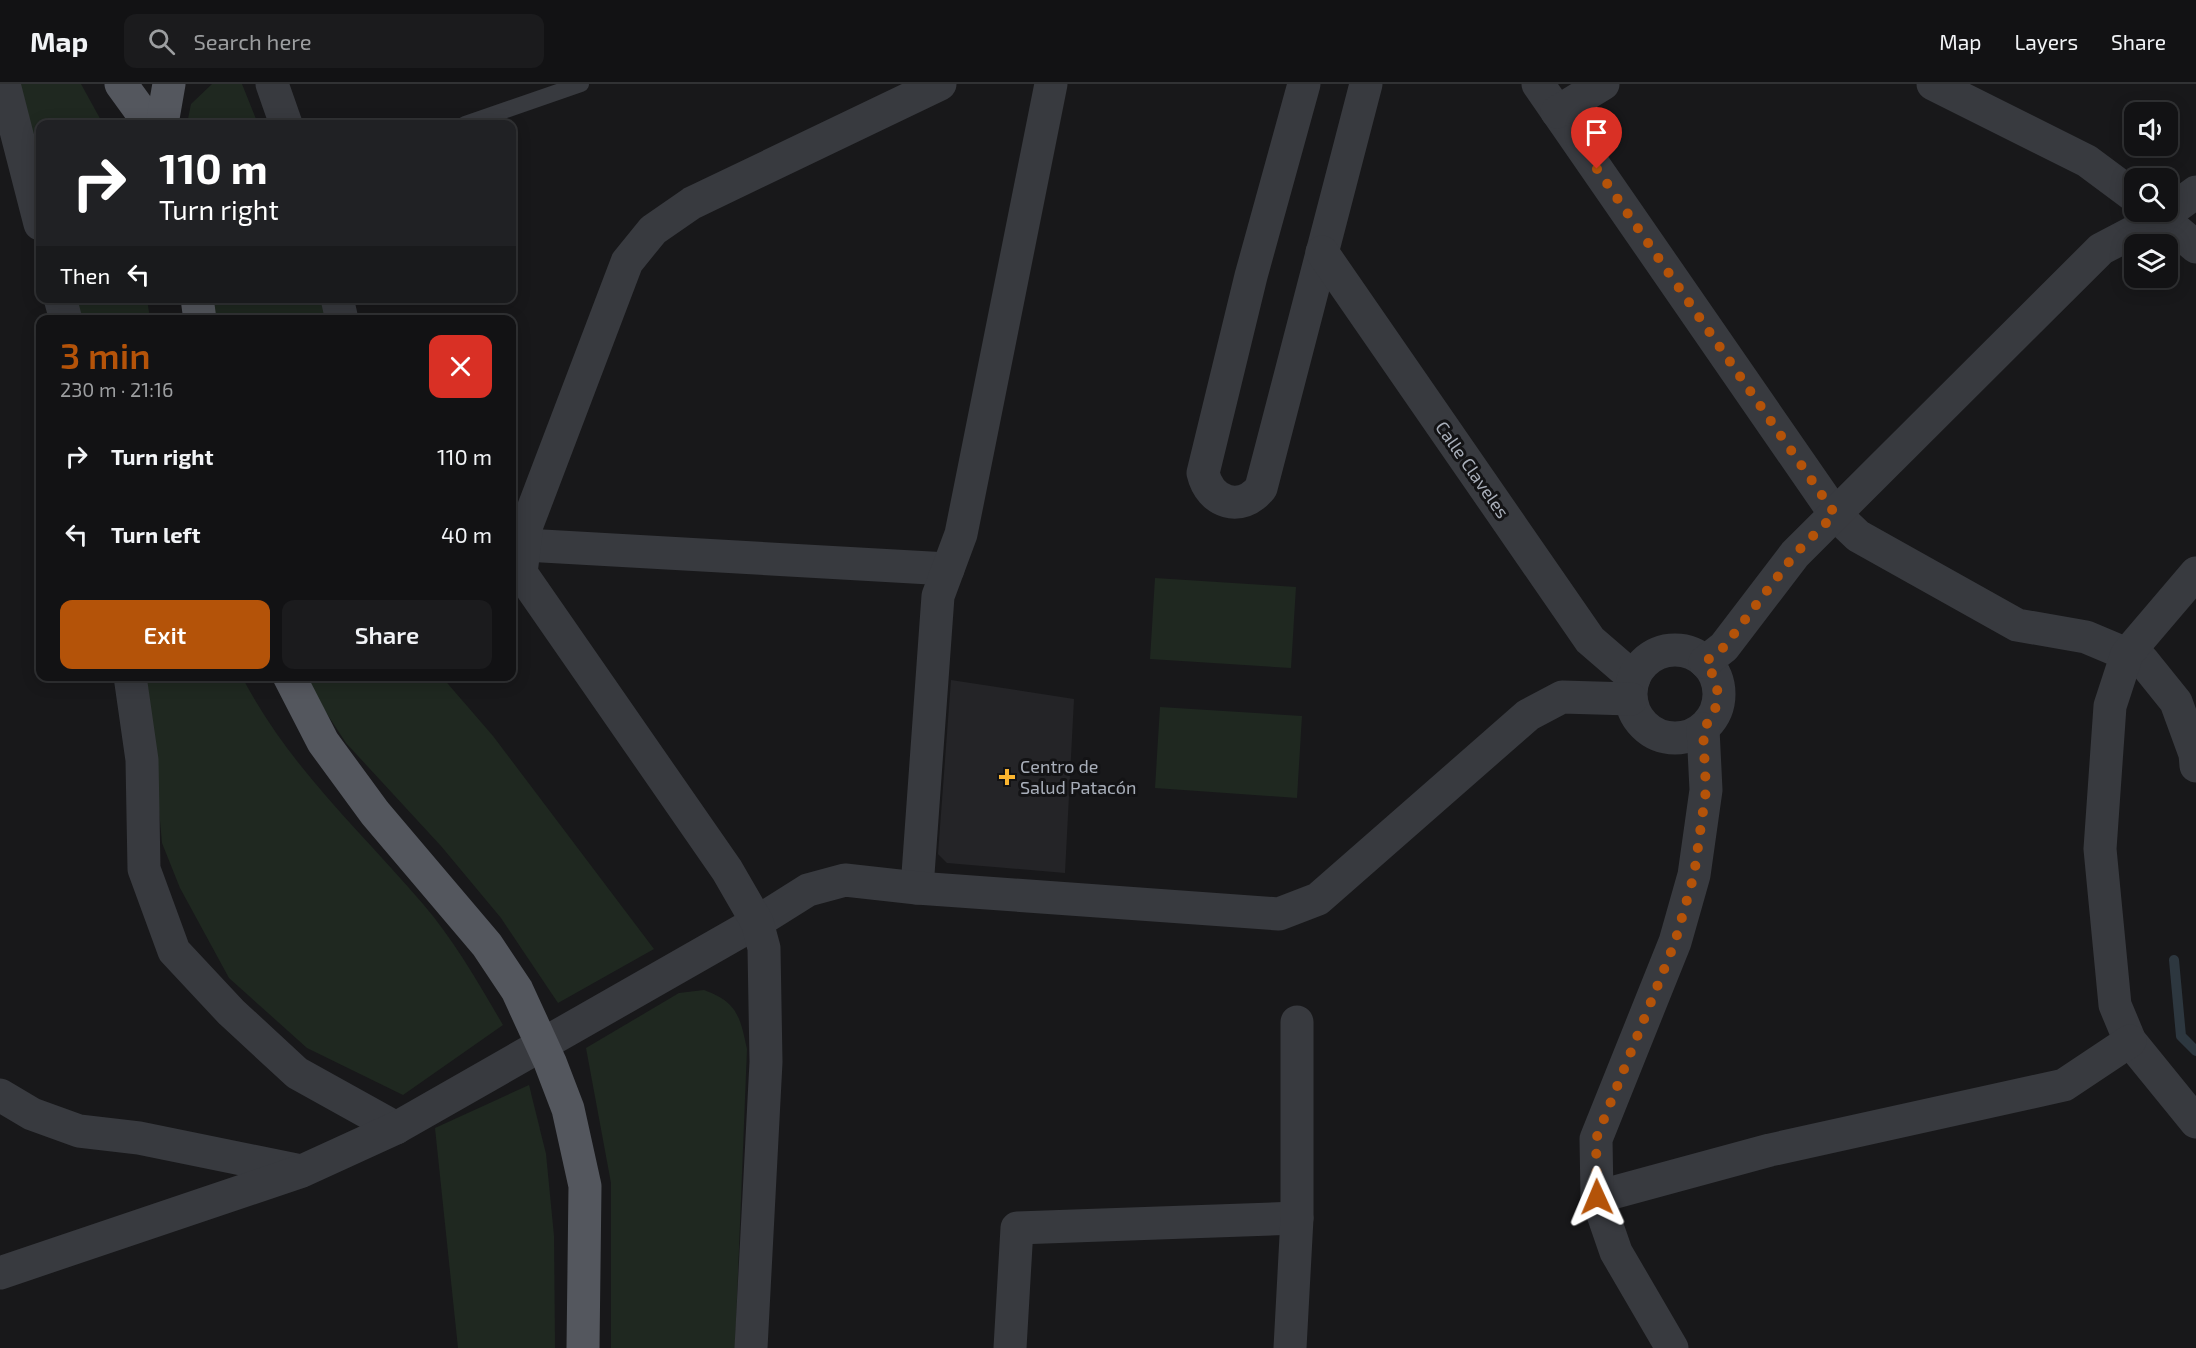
<!DOCTYPE html>
<html lang="en">
<head>
<meta charset="utf-8">
<style>
	:root { --surface:#121214; --page:#1b1b1d; --text:#f1f3f6; --muted:#9c9ea0; --line:#313234; --accent:#b45309 }
	body { margin:0; font-family:"Exo 2",sans-serif; background:var(--page); color:var(--text); height:100vh; display:flex; flex-direction:column; font-size:22px; white-space:nowrap }
	* { box-sizing:border-box; margin:0 }
	p { font-size:20px; color:var(--muted) }
	.icon { flex:none; width:33px; height:33px; fill:none; stroke:currentColor; stroke-width:2; stroke-linecap:round; stroke-linejoin:round }
	.map { position:relative; flex:1; overflow:hidden }
	.details { position:absolute; left:36px; top:231px; width:480px; height:366px; display:flex; flex-direction:column; background:var(--surface); border-radius:12px; box-shadow:0 3px 15px #0003,0 0 0 2px var(--line) }
	.details>* { flex:none }
	.guide { position:absolute; left:36px; top:36px; width:480px; height:183px; border-radius:12px; box-shadow:0 3px 15px #0003,0 0 0 2px var(--line); background:#202124; color:#fff; overflow:hidden }
	.controls { position:absolute; left:2124px; top:18px; display:grid; gap:12px }
	.controls a { display:grid; place-items:center; width:54px; height:54px; border-radius:12px; background:var(--surface); box-shadow:0 3px 15px #0003,0 0 0 2px var(--line); font-size:30px }
	.pin { position:absolute; display:grid; place-items:center; width:51px; height:51px; color:#fff; margin:-62px -26px; border-radius:50% 50% 50% 0; rotate:-45deg; box-shadow:0 0 6px #0007 }
	.pin .icon { rotate:45deg }
	.me { position:absolute; width:66px; margin:-33px; rotate:359deg; stroke-linejoin:round; filter:drop-shadow(0 0 4px #0008) }
	.turn { display:flex; align-items:center; gap:21px; height:126px; padding:0 24px; font-size:27px }
	.turn .icon { width:78px; height:78px; stroke-width:2.5 }
	.turn b { display:block; font-size:42px; line-height:51px }
	.then { display:flex; align-items:center; height:57px; padding:0 24px; background:#0003; gap:12px; font-size:22px }
	.round { display:grid; place-items:center; flex:none; width:63px; height:63px; border-radius:12px; background:var(--page) }
	.head { display:flex; align-items:center; justify-content:space-between; height:102px; padding:0 24px }
	h1 { font-size:36px; font-weight:600; line-height:45px; color:var(--accent) }
	.button { display:flex; gap:12px; margin-top:auto; padding:12px 24px }
	.button a { flex:1; height:69px; border-radius:12px; background:var(--accent); color:#fff; font-size:24px; font-weight:600; line-height:69px; text-align:center }
	.button a+a { background:var(--page); color:var(--text) }
	ul { padding:0; list-style:none }
	li { display:flex; align-items:center; gap:18px; height:78px; padding:0 24px }
	li div { flex:1 }
	li b { display:block; font-size:22px }
	li em { font-style:normal }
	header { display:flex; align-items:center; gap:36px; box-sizing:border-box; height:84px; padding:0 30px; background:var(--surface); border-bottom:2px solid var(--line) }
	header strong { font-size:28px }
	nav { display:flex; gap:33px; margin-inline-start:auto; font-size:21px }
	.search { width:420px; height:54px; background:var(--page); display:flex; align-items:center; gap:15px; box-sizing:border-box; padding:0 21px; border-radius:12px; color:var(--muted); font-size:22px }
	.map>svg:first-child { display:block }
	.built { fill:#242427 }
	.green { fill:#1f2820 }
	.lines { fill:none; stroke-linecap:round; stroke-linejoin:round }
	.stream { stroke:#2d373f; stroke-width:10 }
	.service { stroke:#383a3f; stroke-width:16 }
	.minor { stroke:#383a3f; stroke-width:33 }
	.primary { stroke:#54575e; stroke-width:33 }
	.route { stroke:#b45309; stroke-width:10; stroke-dasharray:0 18 }
	.poi-dot { fill:#fbb52f; stroke:#131315; stroke-width:2 }
	.labels { text-anchor:middle; stroke-width:6; stroke-linejoin:round; paint-order:stroke }
	.street-label { font-size:18px; fill:#a9afba; stroke:#131315 }
	.poi-label { font-size:18px; fill:#a9afba; stroke:#131315; text-anchor:start }
</style>
</head>
<body>
<header>
<strong>Map</strong>
<div class="search"><svg class="icon" aria-label="search" viewBox="0 0 24 24"><circle cx="10" cy="10" r="6"/><path d="M15 15l6 6"/></svg>Search here</div>
<nav><a>Map</a><a>Layers</a><a>Share</a></nav>
</header>
<div class="map">
<svg width="2196" height="1264" viewBox="0 0 2196 1264">
	<rect width="100%" height="100%" fill="#18181a"/>
	<polygon class="built" points="951,596 1074,615 1065,789 947,779 938,770"/>
	<g class="green">
		<polygon points="11,0 81,0 103,40 40,40 40,105"/>
		<polygon points="212,0 242,0 258,40 187,40 191,20"/>
		<polygon points="71,215 147,215 150,235 77,235"/>
		<polygon points="204,215 321,215 326,235 207,235"/>
		<polygon points="1155,494 1296,503 1291,584 1150,575"/>
		<path d="M 147,593 L 242,593 C 290,684 357,743 423,820 C 454,856 479,900 503,941 L 403,1011 L 307,964 L 229,894 L 180,804 L 162,759 Z"/>
		<polygon points="303,593 442,593 493,652 654,865 558,919 501,834 441,762 346,659"/>
		<polygon points="1160,623 1302,632 1297,714 1155,704"/>
		<path d="M 704,906 C 737,918 740,932 747,965 L 735,1264 L 611,1264 L 611,1099 L 586,964 L 679,909 Z"/>
		<polygon points="529,1001 546,1070 554,1152 555,1264 458,1264 435,1044"/>
	</g>
	<g class="lines">
		<polyline class="stream" points="2174,876 2181,952 2196,967"/>
		<polyline class="service" points="465,40 581,0"/>
		<g class="minor">
			<polyline points="4,0 40,140"/>
			<polyline points="272,0 286,40"/>
			<path d="M 1304,0 L 1251,192 L 1203,389 C 1210,419 1241,429 1261,404 L 1366,0"/>
			<polyline points="1538,0 1835,430 1858,452 2017,541 2086,553 2143,577 2176,618 2195,670 2196,682"/>
			<polyline points="1933,0 2087,77 2134,112"/>
			<polyline points="1557,28 1603,0"/>
			<polyline points="2155,128 2196,163"/>
			<polyline points="1322,168 1590,556 1634,594"/>
			<polyline points="60,214 66,236"/>
			<polyline points="337,214 342,236"/>
			<polyline points="525,461 948,485"/>
			<polyline points="2196,489 2127,570 2110,622 2100,765 2115,921 2130,957 2196,1038"/>
			<circle cx="1675" cy="610" r="44"/>
			<polyline points="1705,578 1724,563 1795,470 2101,165 2162,133 2196,108"/>
			<polyline points="130,592 142,676 144,785 174,867 231,928 297,989 396,1044"/>
			<polyline points="917,804 938,512 961,450 1051,0"/>
			<polyline points="0,1011 32,1030 79,1047 139,1054 301,1087"/>
			<polyline points="1597,1113 1770,1066 2064,1001 2130,957"/>
			<polyline points="0,1189 302,1087 396,1044 757,838 808,806 845,796 917,804 1279,830 1318,815 1528,631 1562,613 1631,615"/>
			<polyline points="751,1264 766,978 764,864 757,838 727,786 521,489 527,441 627,178 653,146 692,119 940,0"/>
			<polyline points="1010,1264 1017,1144 1297,1134"/>
			<polyline points="1290,1264 1297,1134 1297,938"/>
			<polyline points="1672,1264 1616,1168 1597,1113 1596,1055 1675,858 1694,791 1706,706 1703,645"/>
		</g>
		<g class="primary">
			<polyline points="121,0 150,40"/>
			<polyline points="162,40 169,0"/>
			<polyline points="197,214 200,236"/>
			<polyline points="289,592 323,658 375,729 487,861 517,906 550,978 568,1025 585,1102 583,1264"/>
		</g>
	</g>
	<g class="lines">
		<path class="route" d="M 1597,85 L 1835,430 L 1795,470 L 1724,563 L 1705,578 C 1722,602 1722,622 1703,645 L 1706,706 L 1694,791 L 1675,858 L 1596,1055 L 1597,1113"/>
	</g>
	<path class="poi-dot" d="M1004 684h6v6h6v6h-6v6h-6v-6h-6v-6h6z"/>
	<g class="labels">
		<g class="street-label">
			<text transform="translate(1472 386) rotate(55)" y="6">Calle Claveles</text>
		</g>
		<g class="poi-label">
			<text x="1020" y="689">Centro de<tspan x="1020" dy="21">Salud Patacón</tspan></text>
		</g>
	</g>
</svg>
<div class="controls">
<a><svg class="icon" aria-label="sound" viewBox="0 0 24 24"><path d="M4 9h4l5-4v14l-5-4H4zM17 9q2 3 0 6"/></svg></a>
<a><svg class="icon" aria-label="search" viewBox="0 0 24 24"><circle cx="10" cy="10" r="6"/><path d="M15 15l6 6"/></svg></a>
<a><svg class="icon" aria-label="layers" viewBox="0 0 24 24"><path d="M12 4l9 5-9 5-9-5zM3 14l9 5 9-5"/></svg></a>
</div>
<div class="pin" style="left:1597px;top:85px;background:#d93025"><svg class="icon" aria-label="arrive" viewBox="0 0 24 24"><path d="M6 21V4h12l-3 4 3 4H6"/></svg></div>
<svg class="me" style="left:1597px;top:1113px" viewBox="-20 -20 40 40"><path d="M0-17L14 15 0 8-14 15z" fill="#b45309" stroke="#fff" stroke-width="4"/></svg>
<div class="guide">
<div class="turn"><svg class="icon" aria-label="right" viewBox="0 0 24 24"><path d="M7 20v-9h11M14 6l5 5-5 5"/></svg><div><b>110 m</b>Turn right</div></div>
<div class="then">Then<svg class="icon" aria-label="left" viewBox="0 0 24 24"><path d="M17 20v-9H6M10 6l-5 5 5 5"/></svg></div>
</div>
<section class="details">
<div class="head"><div><h1>3 min</h1><p>230 m · 21:16</p></div><a class="round" style="background:#d93025;color:#fff"><svg class="icon" aria-label="close" viewBox="0 0 24 24"><path d="M6 6l12 12M18 6L6 18"/></svg></a></div>
<ul>
<li><svg class="icon" aria-label="right" viewBox="0 0 24 24"><path d="M7 20v-9h11M14 6l5 5-5 5"/></svg><div><b>Turn right</b></div><em>110 m</em></li>
<li><svg class="icon" aria-label="left" viewBox="0 0 24 24"><path d="M17 20v-9H6M10 6l-5 5 5 5"/></svg><div><b>Turn left</b></div><em>40 m</em></li>
</ul>
<div class="button"><a>Exit</a><a>Share</a></div>
</section>
</div>
</body>
</html>
